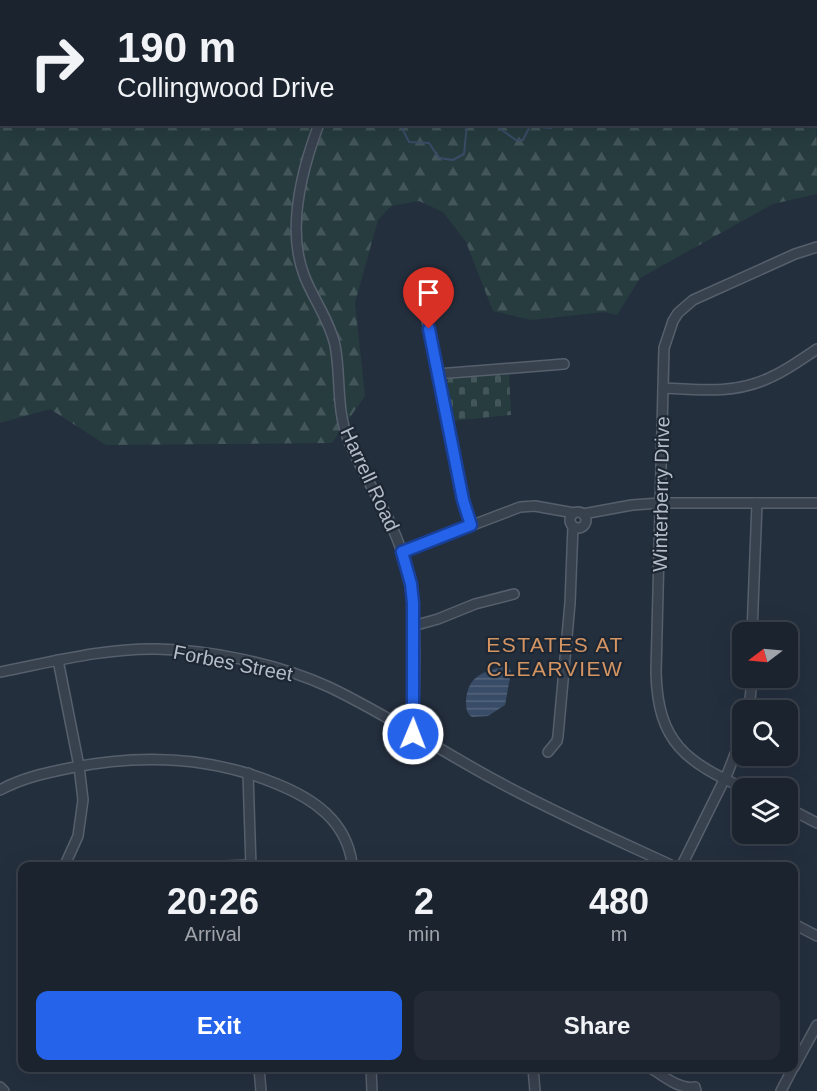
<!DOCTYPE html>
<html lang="en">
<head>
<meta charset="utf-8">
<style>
	:root { --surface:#1b232e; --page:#242b36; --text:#f1f3f6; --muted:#a0a4aa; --line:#39404a; --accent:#2563eb }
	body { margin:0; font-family:Helvetica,sans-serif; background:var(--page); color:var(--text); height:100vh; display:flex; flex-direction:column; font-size:22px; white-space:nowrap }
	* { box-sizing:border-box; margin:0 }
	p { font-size:20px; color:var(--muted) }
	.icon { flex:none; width:33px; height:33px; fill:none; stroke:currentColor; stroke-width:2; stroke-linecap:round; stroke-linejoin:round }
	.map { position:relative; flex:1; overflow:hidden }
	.sheet { position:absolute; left:18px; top:862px; width:780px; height:210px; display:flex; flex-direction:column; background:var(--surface); border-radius:12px; box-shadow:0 6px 24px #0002,0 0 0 2px var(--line) }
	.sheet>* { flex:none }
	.banner { position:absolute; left:0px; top:0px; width:818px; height:126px; box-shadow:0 6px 24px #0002,0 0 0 2px var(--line); background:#1b232e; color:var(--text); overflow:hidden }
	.needle { width:39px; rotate:254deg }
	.tools { position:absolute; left:732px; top:622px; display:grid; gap:12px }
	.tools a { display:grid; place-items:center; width:66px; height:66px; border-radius:12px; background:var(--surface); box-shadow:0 6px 24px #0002,0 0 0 2px var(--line); font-size:30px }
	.pin { position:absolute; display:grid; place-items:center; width:51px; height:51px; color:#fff; margin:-62px -26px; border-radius:50% 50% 50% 0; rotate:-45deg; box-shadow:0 0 6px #0007 }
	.pin .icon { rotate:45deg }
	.me { position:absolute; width:66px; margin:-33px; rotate:1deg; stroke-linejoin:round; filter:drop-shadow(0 0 4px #0008) }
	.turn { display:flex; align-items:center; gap:21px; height:126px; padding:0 18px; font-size:27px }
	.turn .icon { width:78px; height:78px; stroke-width:2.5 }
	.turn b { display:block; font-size:42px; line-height:51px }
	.eta { display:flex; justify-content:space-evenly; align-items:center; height:102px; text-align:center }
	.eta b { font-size:36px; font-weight:600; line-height:42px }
	.button { display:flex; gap:12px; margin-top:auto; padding:12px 18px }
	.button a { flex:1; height:69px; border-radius:12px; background:var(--accent); color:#fff; font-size:24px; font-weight:600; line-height:69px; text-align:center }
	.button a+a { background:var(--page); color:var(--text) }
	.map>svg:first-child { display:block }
	.forest { fill:url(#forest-firs) }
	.cemetery { fill:url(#cemetery-stones) }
	.water { fill:url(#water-rules) }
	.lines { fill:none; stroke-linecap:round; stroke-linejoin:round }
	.stream { stroke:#394c67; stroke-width:2 }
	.minor-casing { stroke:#565f6c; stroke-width:12 }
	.minor { stroke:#38414e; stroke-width:9 }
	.rail { stroke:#5a6575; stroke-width:2; stroke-dasharray:6 6; stroke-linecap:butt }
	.route-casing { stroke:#184099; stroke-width:15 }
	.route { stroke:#2563eb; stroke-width:10 }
	.labels { text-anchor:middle; stroke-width:4.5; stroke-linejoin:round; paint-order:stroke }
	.street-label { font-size:20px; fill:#b4bcc9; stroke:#1d2633 }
	.neighbourhood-label { font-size:21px; letter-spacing:1.5px; fill:#d59563; stroke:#1d2633 }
</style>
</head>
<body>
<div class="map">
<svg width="817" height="1091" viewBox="0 0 817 1091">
	<defs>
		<pattern id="forest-firs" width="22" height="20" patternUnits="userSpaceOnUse" patternTransform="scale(1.5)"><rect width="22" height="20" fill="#263c3f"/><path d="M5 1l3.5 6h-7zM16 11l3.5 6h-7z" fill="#435659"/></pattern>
		<pattern id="cemetery-stones" width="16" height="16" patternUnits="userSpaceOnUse" patternTransform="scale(1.5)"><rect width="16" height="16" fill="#263c3f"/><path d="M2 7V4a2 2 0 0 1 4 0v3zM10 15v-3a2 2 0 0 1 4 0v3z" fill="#435659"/></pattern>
		<pattern id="water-rules" width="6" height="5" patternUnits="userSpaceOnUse" patternTransform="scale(1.5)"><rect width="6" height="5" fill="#394c67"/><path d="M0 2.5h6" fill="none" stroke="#53647b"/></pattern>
	</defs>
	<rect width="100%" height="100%" fill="#242f3e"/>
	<g class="forest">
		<polygon points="0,0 183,0 193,1 2,2 0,98"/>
		<polygon points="355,0 793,0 354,1"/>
		<polygon points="816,15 817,194 773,204 640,278 617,315 605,312 531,320 493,311 466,242 443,212 419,201 391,206 378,220 355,303 365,396 332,443 106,445 50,409 0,423 0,123 2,124 816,124"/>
	</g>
	<polygon class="cemetery" points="509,372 511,415 451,421 446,384 449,378"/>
	<path class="water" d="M 502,667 L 509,667 L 511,672 L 505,705 L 488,716 L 472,717 C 466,713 466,707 466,700 C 468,676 483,672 502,667 Z"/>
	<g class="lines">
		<g class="stream">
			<polyline points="0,41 2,40"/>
			<polyline points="816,54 817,54"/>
			<polyline points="0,65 0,66"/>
			<polyline points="400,124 409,142 429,143 439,158 453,160 464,154 467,124"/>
			<polyline points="493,124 516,140 523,140 530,126 551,128 553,124"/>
		</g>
		<defs>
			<g id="minor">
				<polyline points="327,2 327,0"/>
				<path d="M 319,124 C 302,169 286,228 304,275 C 313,299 329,319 335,345 C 341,376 336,409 348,439 C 366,483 395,520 406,567 C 419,616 414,683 413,734"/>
				<polyline points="420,285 457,472 471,525"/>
				<polyline points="437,374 564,364"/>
				<path d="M 663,388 C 700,390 735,394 769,378 C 786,371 802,359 817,349"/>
				<circle cx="578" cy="520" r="8"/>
				<polyline points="583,514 632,505 660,503 817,503"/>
				<polyline points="402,552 520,507 535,506 574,513"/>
				<polyline points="413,626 438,619 475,604 514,594"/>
				<polyline points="752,633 757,503"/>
				<polyline points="58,660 79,766 83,800 78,836 64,867"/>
				<path d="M 0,672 C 52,662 104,648 157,649 C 211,650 279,664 329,687 C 386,714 439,750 495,780 C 553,812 615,839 675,867"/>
				<polyline points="749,711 752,678"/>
				<polyline points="548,752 557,741 558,736 570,603 573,526"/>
				<polyline points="248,773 251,867"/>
				<path d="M 746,789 C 686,762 658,743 656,673 L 664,348 L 673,321 L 678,313 L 693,300 L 795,254 L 817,247"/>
				<path d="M 0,790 C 22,778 45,773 70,768 C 140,754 210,756 277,784 C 314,799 346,821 352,863"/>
				<polyline points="788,808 817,823"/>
				<polyline points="197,867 251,865"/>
				<polyline points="681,867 728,772 742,736"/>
				<polyline points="794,924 817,936"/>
				<polyline points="794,1067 817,1025"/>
				<polyline points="259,1068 261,1091"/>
				<polyline points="371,1068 372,1091"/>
				<polyline points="533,1068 535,1091"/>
				<path d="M 651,1068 C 663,1076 680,1090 695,1087 L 696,1091"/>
				<polyline points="0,1087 4,1091"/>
				<polyline points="781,1091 793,1068"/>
			</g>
		</defs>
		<use href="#minor" class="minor-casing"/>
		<use href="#minor" class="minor"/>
		<g class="rail">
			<polyline points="816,9 817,9"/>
			<polyline points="0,113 2,113"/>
		</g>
	</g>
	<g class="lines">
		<defs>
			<polyline id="route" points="413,734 413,603 411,584 402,552 471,525 463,500 429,329"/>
		</defs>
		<use href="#route" class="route-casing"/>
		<use href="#route" class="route"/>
	</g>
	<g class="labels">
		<g class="street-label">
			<text transform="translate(370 479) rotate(65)" y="7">Harrell Road</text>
			<text transform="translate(661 494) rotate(-89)" y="7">Winterberry Drive</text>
			<text transform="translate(233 663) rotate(11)" y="7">Forbes Street</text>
		</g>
		<g class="neighbourhood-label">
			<text x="555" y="652">ESTATES AT<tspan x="555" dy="24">CLEARVIEW</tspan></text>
		</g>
	</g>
</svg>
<div class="tools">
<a><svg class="needle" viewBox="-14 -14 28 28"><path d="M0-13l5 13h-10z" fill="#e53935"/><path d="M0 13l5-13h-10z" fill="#a0a4aa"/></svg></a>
<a><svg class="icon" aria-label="search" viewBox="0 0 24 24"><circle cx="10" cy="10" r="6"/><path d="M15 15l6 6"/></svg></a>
<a><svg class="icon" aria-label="layers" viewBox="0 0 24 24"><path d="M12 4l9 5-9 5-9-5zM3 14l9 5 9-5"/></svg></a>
</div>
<div class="pin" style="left:429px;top:329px;background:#d93025"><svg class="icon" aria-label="arrive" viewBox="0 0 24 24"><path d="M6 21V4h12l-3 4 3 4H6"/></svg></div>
<svg class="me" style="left:413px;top:734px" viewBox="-20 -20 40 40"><circle r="17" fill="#2563eb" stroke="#fff" stroke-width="3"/><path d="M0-11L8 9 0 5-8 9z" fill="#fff"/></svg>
<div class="banner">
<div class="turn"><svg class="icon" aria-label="right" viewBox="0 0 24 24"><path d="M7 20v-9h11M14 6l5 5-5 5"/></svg><div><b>190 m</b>Collingwood Drive</div></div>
</div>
<section class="sheet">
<div class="eta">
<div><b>20:26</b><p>Arrival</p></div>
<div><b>2</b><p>min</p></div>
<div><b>480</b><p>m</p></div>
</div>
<div class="button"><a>Exit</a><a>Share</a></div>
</section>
</div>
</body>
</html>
